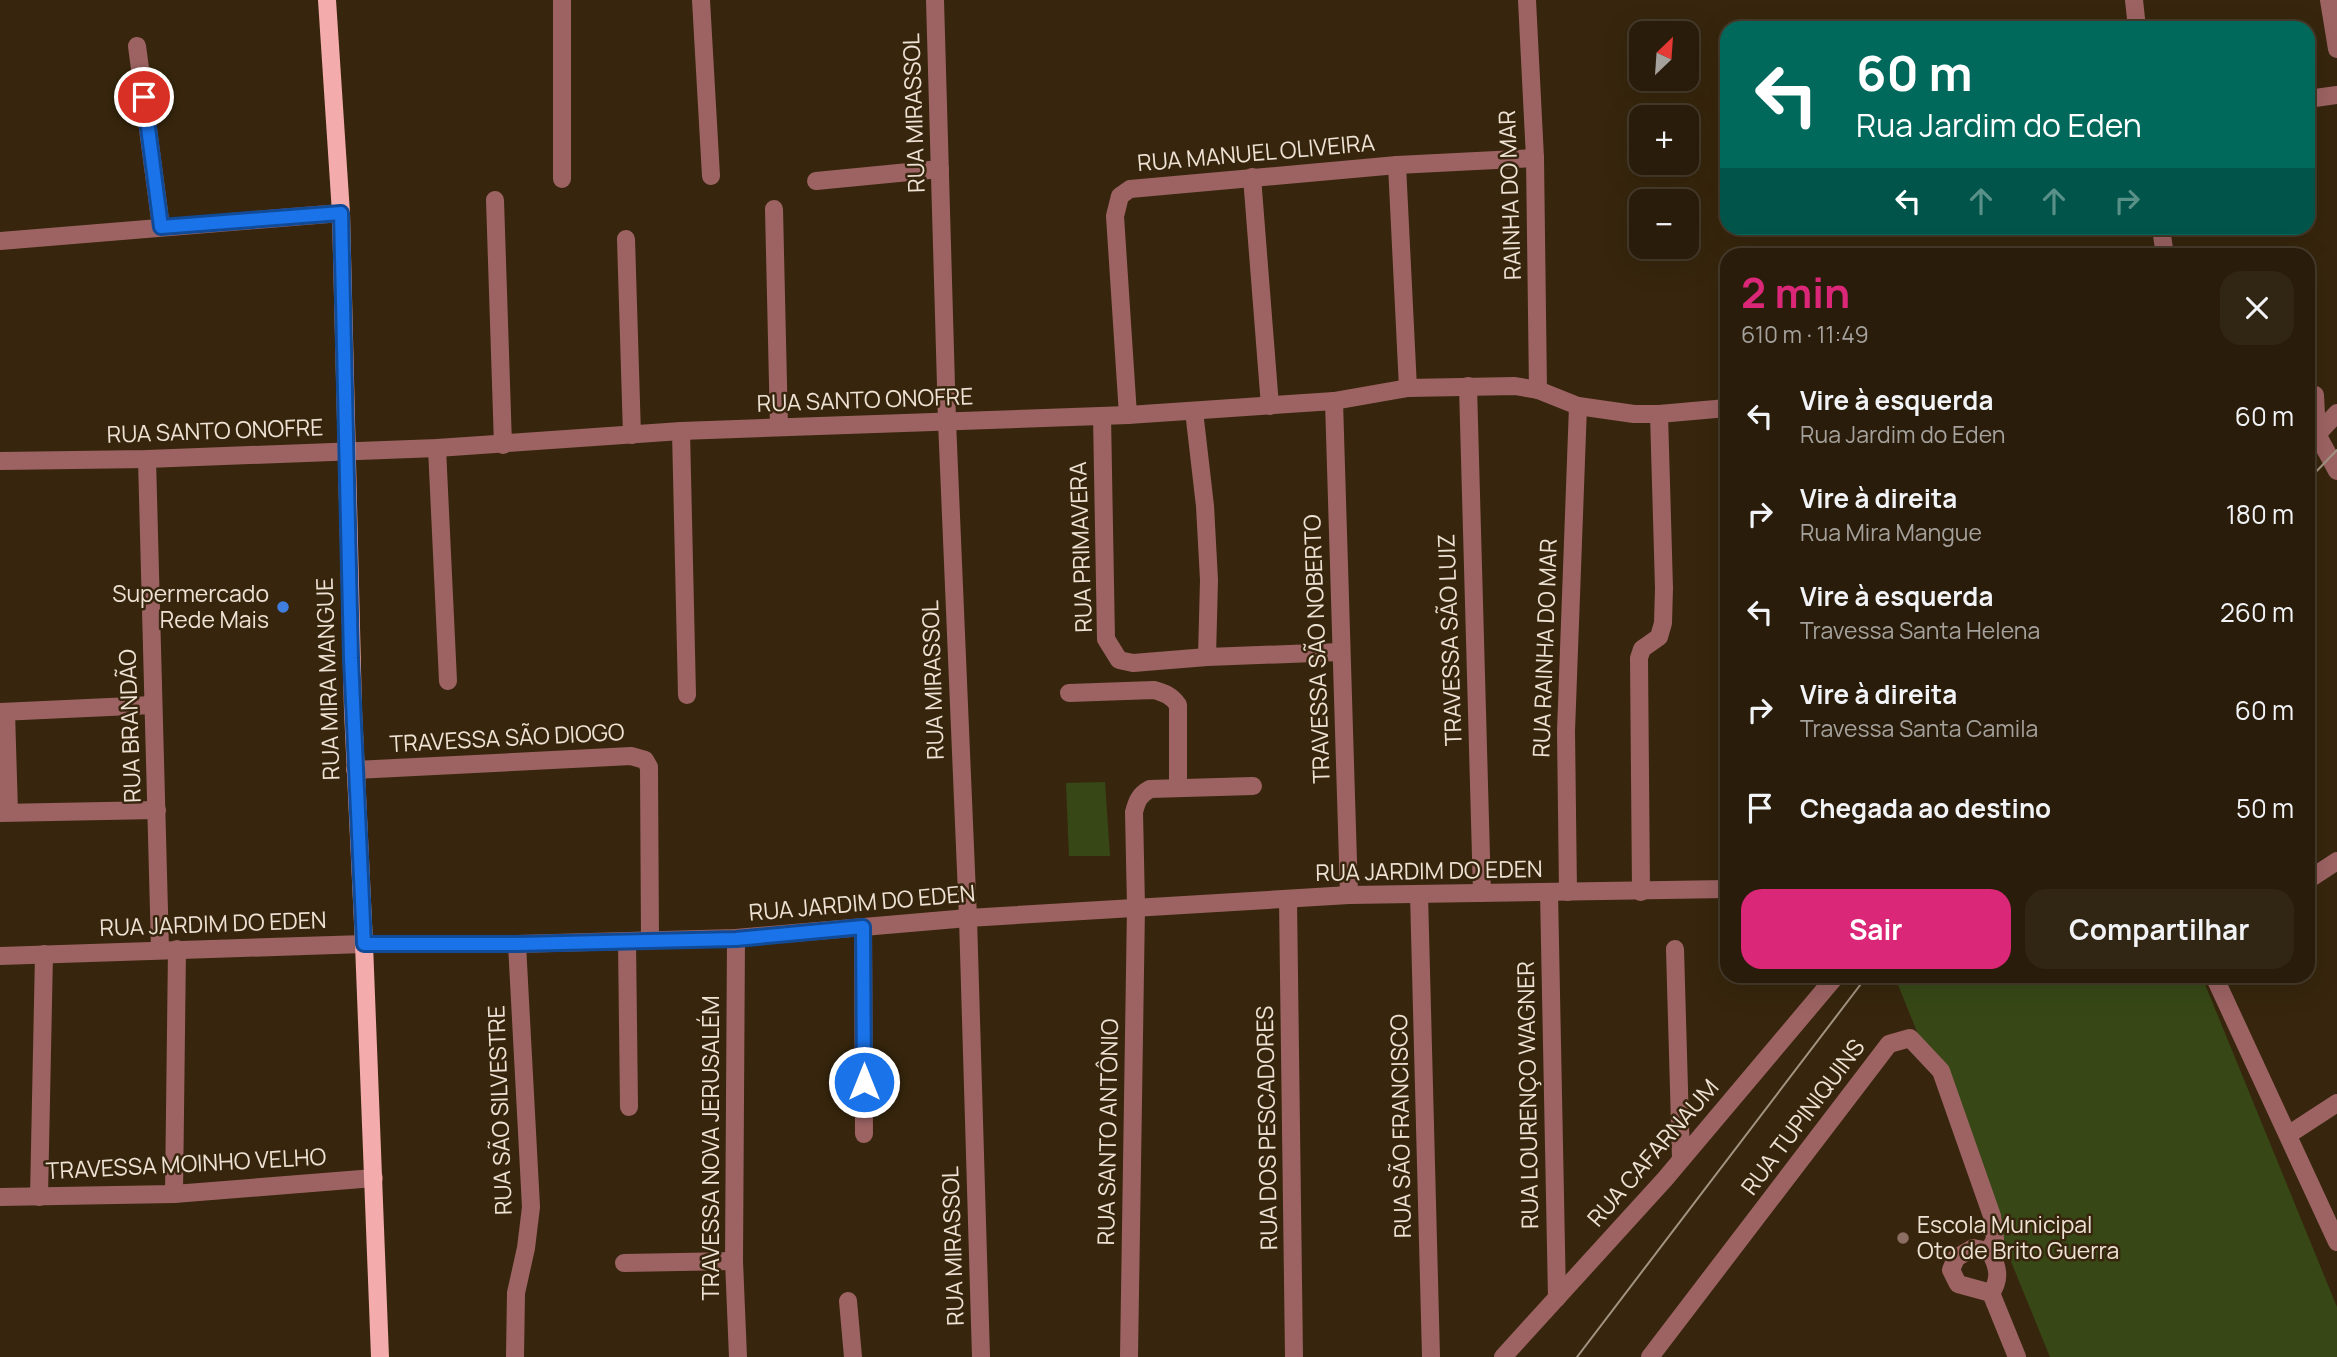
<!DOCTYPE html>
<html lang="pt">
<head>
<meta charset="utf-8">
<style>
	:root { --surface:#291c0a; --page:#312513; --text:#f1f3f6; --muted:#a5a19c; --line:#453a2b; --accent:#db2777 }
	body { margin:0; font-family:Manrope,sans-serif; background:var(--page); color:var(--text); height:100vh; display:flex; flex-direction:column; font-size:26px; white-space:nowrap }
	* { box-sizing:border-box; margin:0 }
	p { font-size:23px; color:var(--muted) }
	.icon { flex:none; width:38px; height:38px; fill:none; stroke:currentColor; stroke-width:2; stroke-linecap:round; stroke-linejoin:round }
	.map { position:relative; flex:1; overflow:hidden }
	.sheet { position:absolute; left:1720px; top:248px; width:595px; height:735px; display:flex; flex-direction:column; background:var(--surface); border-radius:21px; box-shadow:0 7px 28px #0002,0 0 0 2px var(--line) }
	.sheet>* { flex:none }
	.hud { position:absolute; left:1720px; top:21px; width:595px; height:214px; border-radius:21px; box-shadow:0 7px 28px #0002,0 0 0 2px var(--line); background:#00695c; color:#fff; overflow:hidden }
	.needle { width:46px; rotate:25deg }
	.buttons { position:absolute; left:1629px; top:21px; display:grid; gap:14px }
	.buttons a { display:grid; place-items:center; width:70px; height:70px; border-radius:14px; background:var(--surface); box-shadow:0 7px 28px #0002,0 0 0 2px var(--line); font-size:35px }
	.pin { position:absolute; display:grid; place-items:center; width:60px; height:60px; color:#fff; margin:-30px; border:4px solid #fff; border-radius:50%; box-shadow:0 2px 7px #0007 }
	.me { position:absolute; width:77px; margin:-38px; rotate:0deg; stroke-linejoin:round; filter:drop-shadow(0 0 5px #0008) }
	.turn { display:flex; align-items:center; gap:24px; height:147px; padding:0 21px; font-size:32px }
	.turn .icon { width:91px; height:91px; stroke-width:2.5 }
	.turn b { display:block; font-size:49px; line-height:60px }
	.lanes { display:flex; align-items:center; height:66px; padding:0 21px; background:#0003; justify-content:center; gap:35px; direction:ltr }
	.lanes .off { opacity:.35 }
	.round { display:grid; place-items:center; flex:none; width:74px; height:74px; border-radius:21px; background:var(--page) }
	.overview { display:flex; align-items:center; justify-content:space-between; height:119px; padding:0 21px }
	h1 { font-size:42px; font-weight:700; line-height:52px; color:var(--accent) }
	.button { display:flex; gap:14px; margin-top:auto; padding:14px 21px }
	.button a { flex:1; height:80px; border-radius:21px; background:var(--accent); color:#fff; font-size:28px; font-weight:700; line-height:80px; text-align:center }
	.button a+a { background:var(--page); color:var(--text) }
	ul { padding:0; list-style:none }
	li { display:flex; align-items:center; gap:21px; height:98px; padding:0 21px }
	li div { flex:1 }
	li b { display:block; font-size:26px }
	li em { font-style:normal }
	.map>svg:first-child { display:block }
	.green { fill:#374816 }
	.lines { fill:none; stroke-linecap:round; stroke-linejoin:round }
	.minor { stroke:#9d6363; stroke-width:18 }
	.major { stroke:#f3abab; stroke-width:18 }
	.tram { stroke:#a29481; stroke-width:2 }
	.route-casing { stroke:#114b97; stroke-width:18 }
	.route { stroke:#1a73e8; stroke-width:12 }
	.shop-dot { fill:#3f7fe0; stroke:#37260d; stroke-width:2.5 }
	.education-dot { fill:#8d6e63; stroke:#37260d; stroke-width:2.5 }
	.labels { text-anchor:middle; stroke-width:5; stroke-linejoin:round; paint-order:stroke }
	.street-label { font-size:23px; fill:#eee2d4; stroke:#37260d }
	.poi-label { font-size:23px; fill:#eee2d4; stroke:#37260d; text-anchor:end }
</style>
</head>
<body>
<div class="map">
<svg width="2337" height="1357" viewBox="0 0 2337 1357">
	<rect width="100%" height="100%" fill="#37260d"/>
	<g class="green">
		<polygon points="1105,782 1110,856 1069,856 1066,783"/>
		<polygon points="1899,976 2202,977 2337,1307 2337,1357 2050,1357 1896,980"/>
	</g>
	<g class="lines">
		<g class="minor">
			<polyline points="701,0 711,176"/>
			<polyline points="935,0 947,421 968,918 981,1357"/>
			<polyline points="1527,0 1535,158 1538,390"/>
			<polyline points="2134,0 2137,28"/>
			<polyline points="2329,0 2337,49"/>
			<polyline points="137,46 161,227"/>
			<polyline points="2308,99 2337,95"/>
			<polyline points="1397,165 1408,388"/>
			<polyline points="1252,177 1270,406"/>
			<polyline points="562,179 562,0"/>
			<polyline points="816,181 940,169"/>
			<polyline points="495,200 503,445"/>
			<polyline points="774,209 779,427"/>
			<polyline points="2161,228 2165,256"/>
			<polyline points="626,239 632,435"/>
			<polyline points="0,241 341,213"/>
			<polyline points="1468,386 1482,893"/>
			<polyline points="2315,395 2317,434"/>
			<polyline points="1334,401 1349,895"/>
			<polyline points="1194,411 1205,506 1209,580 1207,657"/>
			<polyline points="1128,415 1115,216 1120,196 1130,189 1397,165 1535,158"/>
			<polyline points="1102,416 1106,639 1119,660 1133,663 1207,657 1340,652"/>
			<polyline points="2308,427 2317,434 2337,471"/>
			<polyline points="681,431 687,695"/>
			<polyline points="2311,441 2337,413"/>
			<polyline points="437,448 448,681"/>
			<polyline points="147,459 160,949"/>
			<polyline points="0,461 147,459 437,448 681,431 1128,415 1334,401 1408,388 1515,386 1538,390 1578,406 1634,414 1659,414 1727,408"/>
			<path d="M 1069,693 L 1154,690 C 1165,693 1172,696 1178,705 L 1178,787"/>
			<polyline points="0,712 153,705"/>
			<polyline points="6,712 9,812"/>
			<polyline points="355,770 631,756 645,760 649,767 650,941"/>
			<polyline points="0,813 157,810"/>
			<polyline points="2308,880 2337,861"/>
			<polyline points="1549,892 1557,1298"/>
			<polyline points="1568,892 1566,731 1578,406"/>
			<polyline points="1641,892 1639,658 1642,649 1659,637 1663,623 1664,588 1659,414"/>
			<polyline points="1419,894 1431,1357"/>
			<polyline points="1288,899 1294,1357"/>
			<polyline points="863,927 864,1134"/>
			<polyline points="736,938 734,1261 738,1357"/>
			<polyline points="627,941 629,1107"/>
			<polyline points="1675,949 1681,1159"/>
			<polyline points="0,956 364,944 517,944 736,938 968,918 1349,895 1727,889"/>
			<polyline points="2214,976 2337,1242"/>
			<polyline points="2288,1135 2337,1103"/>
			<polyline points="174,1194 177,949"/>
			<polyline points="0,1197 174,1194 374,1178"/>
			<polyline points="39,1197 44,954"/>
			<polyline points="624,1263 734,1261"/>
			<path d="M 1991,1293 L 1958,1284 L 1951,1270 L 1956,1258 L 1973,1248 L 1989,1251 C 1998,1265 2001,1279 1991,1293 L 2017,1357"/>
			<polyline points="848,1301 853,1357"/>
			<polyline points="515,1357 516,1293 526,1248 531,1207 517,944"/>
			<path d="M 1129,1357 L 1136,907 L 1134,812 C 1137,801 1139,795 1150,789 L 1253,786"/>
			<polyline points="1503,1357 1665,1179 1836,976"/>
			<polyline points="1650,1357 1889,1044 1910,1038 1941,1071 1992,1216 1995,1239 1989,1251"/>
		</g>
		<polyline class="major" points="327,0 341,213 353,710 364,944 380,1357"/>
		<g class="tram">
			<polyline points="2308,480 2337,450"/>
			<polyline points="1577,1357 1867,976"/>
		</g>
	</g>
	<g class="lines">
		<defs>
			<polyline id="route" points="144,97 161,227 341,213 351,658 364,944 517,944 736,939 863,927 864,1082"/>
		</defs>
		<use href="#route" class="route-casing"/>
		<use href="#route" class="route"/>
	</g>
	<circle class="shop-dot" cx="283" cy="607" r="7"/>
	<circle class="education-dot" cx="1903" cy="1238" r="7"/>
	<g class="labels">
		<g class="street-label">
			<text transform="translate(914 113) rotate(-92)" y="8">RUA MIRASSOL</text>
			<text transform="translate(1256 153) rotate(-5)" y="8">RUA MANUEL OLIVEIRA</text>
			<text transform="translate(1510 195) rotate(-92)" y="8">RAINHA DO MAR</text>
			<text transform="translate(865 400) rotate(-2)" y="8">RUA SANTO ONOFRE</text>
			<text transform="translate(215 431) rotate(-2)" y="8">RUA SANTO ONOFRE</text>
			<text transform="translate(1081 547) rotate(-92)" y="8">RUA PRIMAVERA</text>
			<text transform="translate(1450 640) rotate(-92)" y="8">TRAVESSA SÃO LUIZ</text>
			<text transform="translate(1545 648) rotate(-88)" y="8">RUA RAINHA DO MAR</text>
			<text transform="translate(1317 649) rotate(-92)" y="8">TRAVESSA SÃO NOBERTO</text>
			<text transform="translate(328 679) rotate(-92)" y="8">RUA MIRA MANGUE</text>
			<text transform="translate(933 680) rotate(-92)" y="8">RUA MIRASSOL</text>
			<text transform="translate(130 726) rotate(-92)" y="8">RUA BRANDÃO</text>
			<text transform="translate(507 738) rotate(-3)" y="8">TRAVESSA SÃO DIOGO</text>
			<text transform="translate(1429 871) rotate(-1)" y="8">RUA JARDIM DO EDEN</text>
			<text transform="translate(862 903) rotate(-5)" y="8">RUA JARDIM DO EDEN</text>
			<text transform="translate(213 924) rotate(-2)" y="8">RUA JARDIM DO EDEN</text>
			<text transform="translate(1528 1095) rotate(-91)" y="8">RUA LOURENÇO WAGNER</text>
			<text transform="translate(500 1110) rotate(-92)" y="8">RUA SÃO SILVESTRE</text>
			<text transform="translate(1803 1117) rotate(-53)" y="8">RUA TUPINIQUINS</text>
			<text transform="translate(1401 1126) rotate(-91)" y="8">RUA SÃO FRANCISCO</text>
			<text transform="translate(1267 1128) rotate(-91)" y="8">RUA DOS PESCADORES</text>
			<text transform="translate(1108 1132) rotate(-89)" y="8">RUA SANTO ANTÔNIO</text>
			<text transform="translate(711 1148) rotate(-90)" y="8">TRAVESSA NOVA JERUSALÉM</text>
			<text transform="translate(1653 1153) rotate(-49)" y="8">RUA CAFARNAUM</text>
			<text transform="translate(186 1164) rotate(-3)" y="8">TRAVESSA MOINHO VELHO</text>
			<text transform="translate(953 1246) rotate(-92)" y="8">RUA MIRASSOL</text>
		</g>
		<g class="poi-label">
			<text x="269" y="602">Supermercado<tspan x="269" dy="26">Rede Mais</tspan></text>
			<text x="1917" y="1233" text-anchor="start">Escola Municipal<tspan x="1917" dy="26">Oto de Brito Guerra</tspan></text>
		</g>
	</g>
</svg>
<div class="buttons">
<a><svg class="needle" viewBox="-14 -14 28 28"><path d="M0-13l5 13h-10z" fill="#e53935"/><path d="M0 13l5-13h-10z" fill="#a5a19c"/></svg></a>
<a>+</a>
<a>−</a>
</div>
<div class="pin" style="left:144px;top:97px;background:#d93025"><svg class="icon" aria-label="arrive" viewBox="0 0 24 24"><path d="M6 21V4h12l-3 4 3 4H6"/></svg></div>
<svg class="me" style="left:864px;top:1082px" viewBox="-20 -20 40 40"><circle r="17" fill="#1a73e8" stroke="#fff" stroke-width="3"/><path d="M0-11L8 9 0 5-8 9z" fill="#fff"/></svg>
<div class="hud">
<div class="turn"><svg class="icon" aria-label="left" viewBox="0 0 24 24"><path d="M17 20v-9H6M10 6l-5 5 5 5"/></svg><div><b>60 m</b>Rua Jardim do Eden</div></div>
<div class="lanes"><svg class="icon" aria-label="left" viewBox="0 0 24 24"><path d="M17 20v-9H6M10 6l-5 5 5 5"/></svg><svg class="icon off" aria-label="ahead" viewBox="0 0 24 24"><path d="M12 20V5M6 11l6-6 6 6"/></svg><svg class="icon off" aria-label="ahead" viewBox="0 0 24 24"><path d="M12 20V5M6 11l6-6 6 6"/></svg><svg class="icon off" aria-label="right" viewBox="0 0 24 24"><path d="M7 20v-9h11M14 6l5 5-5 5"/></svg></div>
</div>
<section class="sheet">
<div class="overview"><div><h1>2 min</h1><p>610 m · 11:49</p></div><a class="round"><svg class="icon" aria-label="close" viewBox="0 0 24 24"><path d="M6 6l12 12M18 6L6 18"/></svg></a></div>
<ul>
<li><svg class="icon" aria-label="left" viewBox="0 0 24 24"><path d="M17 20v-9H6M10 6l-5 5 5 5"/></svg><div><b>Vire à esquerda</b><p>Rua Jardim do Eden</p></div><em>60 m</em></li>
<li><svg class="icon" aria-label="right" viewBox="0 0 24 24"><path d="M7 20v-9h11M14 6l5 5-5 5"/></svg><div><b>Vire à direita</b><p>Rua Mira Mangue</p></div><em>180 m</em></li>
<li><svg class="icon" aria-label="left" viewBox="0 0 24 24"><path d="M17 20v-9H6M10 6l-5 5 5 5"/></svg><div><b>Vire à esquerda</b><p>Travessa Santa Helena</p></div><em>260 m</em></li>
<li><svg class="icon" aria-label="right" viewBox="0 0 24 24"><path d="M7 20v-9h11M14 6l5 5-5 5"/></svg><div><b>Vire à direita</b><p>Travessa Santa Camila</p></div><em>60 m</em></li>
<li><svg class="icon" aria-label="arrive" viewBox="0 0 24 24"><path d="M6 21V4h12l-3 4 3 4H6"/></svg><div><b>Chegada ao destino</b></div><em>50 m</em></li>
</ul>
<div class="button"><a>Sair</a><a>Compartilhar</a></div>
</section>
</div>
</body>
</html>
